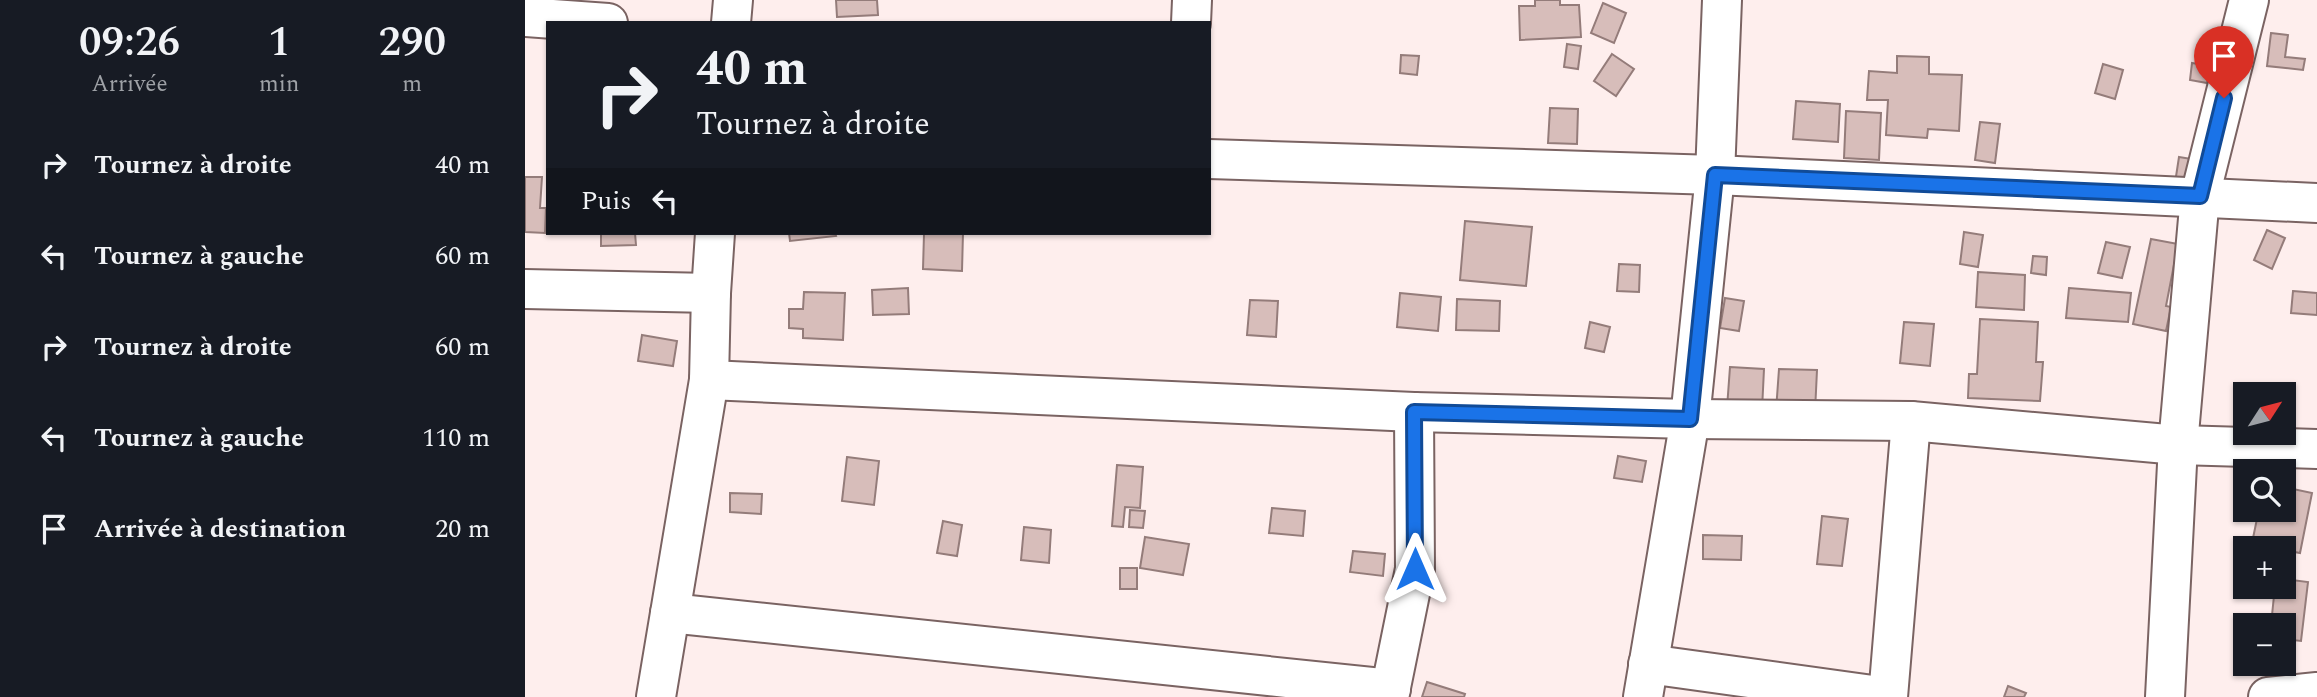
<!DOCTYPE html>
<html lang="fr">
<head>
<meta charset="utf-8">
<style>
	:root { --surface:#171b24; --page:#242831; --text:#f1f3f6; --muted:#9ea1a6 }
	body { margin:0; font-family:Spectral,serif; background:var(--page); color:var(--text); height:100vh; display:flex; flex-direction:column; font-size:26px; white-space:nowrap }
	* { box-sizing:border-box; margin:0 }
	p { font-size:23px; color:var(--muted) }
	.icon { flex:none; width:38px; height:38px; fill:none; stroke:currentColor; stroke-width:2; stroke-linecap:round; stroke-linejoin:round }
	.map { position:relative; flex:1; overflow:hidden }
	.details { display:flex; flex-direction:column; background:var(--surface); width:525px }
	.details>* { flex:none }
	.top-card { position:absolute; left:21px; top:21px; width:665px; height:214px; border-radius:0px; box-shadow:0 2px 5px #0004; background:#171b24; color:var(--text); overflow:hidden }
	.needle { width:46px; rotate:54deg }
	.controls { position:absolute; left:1708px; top:382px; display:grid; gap:14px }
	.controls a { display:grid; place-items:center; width:63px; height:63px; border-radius:0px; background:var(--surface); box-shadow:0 2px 5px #0004; font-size:35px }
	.pin { position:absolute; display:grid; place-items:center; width:60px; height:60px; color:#fff; margin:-72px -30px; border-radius:50% 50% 50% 0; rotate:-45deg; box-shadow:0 0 7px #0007 }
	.pin .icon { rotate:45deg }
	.me { position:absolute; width:77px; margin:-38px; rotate:0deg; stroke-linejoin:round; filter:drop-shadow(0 0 5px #0008) }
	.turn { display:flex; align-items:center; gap:24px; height:147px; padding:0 35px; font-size:32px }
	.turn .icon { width:91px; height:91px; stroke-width:2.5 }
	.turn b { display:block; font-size:49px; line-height:60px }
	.then { display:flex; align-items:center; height:66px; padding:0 35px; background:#0003; gap:14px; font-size:26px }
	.eta { display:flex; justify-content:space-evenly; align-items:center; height:119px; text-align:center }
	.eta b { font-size:42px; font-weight:600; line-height:49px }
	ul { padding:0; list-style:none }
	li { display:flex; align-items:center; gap:21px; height:91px; padding:0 35px }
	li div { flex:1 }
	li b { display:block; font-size:26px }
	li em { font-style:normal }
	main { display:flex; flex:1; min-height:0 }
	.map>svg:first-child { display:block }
	.building { fill:#d7bdba; stroke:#947c7a; stroke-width:2 }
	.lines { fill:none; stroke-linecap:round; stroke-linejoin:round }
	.minor-casing { stroke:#7a6362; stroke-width:42 }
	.minor { stroke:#fff; stroke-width:38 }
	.route-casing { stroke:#114b97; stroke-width:18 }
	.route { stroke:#1a73e8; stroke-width:12 }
</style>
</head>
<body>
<main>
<section class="details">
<div class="eta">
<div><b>09:26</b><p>Arrivée</p></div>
<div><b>1</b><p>min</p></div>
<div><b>290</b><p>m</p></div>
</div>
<ul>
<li><svg class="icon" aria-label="right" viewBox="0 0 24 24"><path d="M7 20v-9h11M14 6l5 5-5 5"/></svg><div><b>Tournez à droite</b></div><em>40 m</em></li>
<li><svg class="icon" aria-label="left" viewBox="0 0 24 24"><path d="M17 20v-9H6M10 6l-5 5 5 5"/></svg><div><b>Tournez à gauche</b></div><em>60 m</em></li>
<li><svg class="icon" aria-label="right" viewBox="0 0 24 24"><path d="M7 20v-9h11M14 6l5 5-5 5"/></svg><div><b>Tournez à droite</b></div><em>60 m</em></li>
<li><svg class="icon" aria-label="left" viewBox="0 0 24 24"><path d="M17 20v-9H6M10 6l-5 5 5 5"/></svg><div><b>Tournez à gauche</b></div><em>110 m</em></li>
<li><svg class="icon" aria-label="arrive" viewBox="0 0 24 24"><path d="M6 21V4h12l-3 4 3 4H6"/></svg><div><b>Arrivée à destination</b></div><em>20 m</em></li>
</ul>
</section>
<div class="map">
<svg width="1792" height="697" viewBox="0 0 1792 697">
	<rect width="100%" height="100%" fill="#feeeed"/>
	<g class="building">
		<polygon points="311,0 352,0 353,15 312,17"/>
		<polygon points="1010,0 1035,0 1035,5 1054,5 1056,37 995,40 994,6 1010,6"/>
		<polygon points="1078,3 1101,13 1089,43 1066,33"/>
		<polygon points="1746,33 1763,35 1760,57 1780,59 1778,70 1742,66"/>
		<polygon points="1042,44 1056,46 1053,69 1039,67"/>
		<polygon points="1087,54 1109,69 1091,96 1069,81"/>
		<polygon points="876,55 894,56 892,75 875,73"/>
		<polygon points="1372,56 1404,57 1404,74 1437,75 1434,131 1403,129 1402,138 1361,135 1363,100 1342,100 1344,71 1372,73"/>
		<polygon points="1667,63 1686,66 1682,83 1665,80"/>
		<polygon points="1578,64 1598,70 1590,99 1570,93"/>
		<polygon points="1271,101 1315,104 1313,142 1268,139"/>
		<polygon points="1025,108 1053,109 1052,144 1023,143"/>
		<polygon points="1321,111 1356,113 1354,160 1319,158"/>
		<polygon points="1455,122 1475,124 1470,163 1450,160"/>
		<polygon points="1654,157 1673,160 1668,187 1650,183"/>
		<polygon points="0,177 17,177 15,208 21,208 20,233 0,232"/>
		<polygon points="940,221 1007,227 1001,286 935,280"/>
		<polygon points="1742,230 1760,238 1747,269 1729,260"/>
		<polygon points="1439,232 1458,235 1453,267 1435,264"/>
		<polygon points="76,233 110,233 111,245 76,246"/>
		<polygon points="264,233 310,233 311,236 265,241"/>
		<polygon points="390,233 438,233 437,271 398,269 399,234"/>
		<polygon points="1626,239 1653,244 1641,306 1646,307 1641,331 1608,324"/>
		<polygon points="1581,242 1605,247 1597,278 1573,273"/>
		<polygon points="1508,256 1522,257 1521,275 1506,273"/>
		<polygon points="1094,264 1115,265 1114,292 1092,291"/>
		<polygon points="1453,272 1500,275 1499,310 1451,307"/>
		<polygon points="383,288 384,314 348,315 347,290"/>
		<polygon points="1544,288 1606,293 1603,322 1541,318"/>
		<polygon points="1768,291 1792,293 1792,315 1766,313"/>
		<polygon points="279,292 320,293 318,340 278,338 278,329 264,328 264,309 278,309"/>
		<polygon points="875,293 916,297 913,331 872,327"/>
		<polygon points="1200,298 1219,301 1214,331 1195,328"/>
		<polygon points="932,299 975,301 974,331 931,330"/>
		<polygon points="725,300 753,301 751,337 722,335"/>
		<polygon points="1455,319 1513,322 1511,362 1518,362 1515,401 1443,398 1444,374 1452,374"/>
		<polygon points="1065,322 1085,327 1079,352 1060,348"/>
		<polygon points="1379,322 1409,324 1405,366 1375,363"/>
		<polygon points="117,335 152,341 148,366 113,361"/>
		<polygon points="1205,367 1239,369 1237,410 1202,408"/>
		<polygon points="1254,369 1292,370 1290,412 1251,411"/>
		<polygon points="1093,456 1121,461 1117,482 1089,478"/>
		<polygon points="322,457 354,461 349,505 317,501"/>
		<polygon points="592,465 618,467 615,508 600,507 598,527 587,526"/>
		<polygon points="1759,487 1787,493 1775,553 1759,550 1759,548 1727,543 1734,509 1759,509"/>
		<polygon points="205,493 237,494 236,514 205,512"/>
		<polygon points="747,508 780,511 778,536 744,533"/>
		<polygon points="605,510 620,511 618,528 604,527"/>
		<polygon points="1297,516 1323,519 1317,566 1292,564"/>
		<polygon points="418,521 437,525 432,556 412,553"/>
		<polygon points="499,527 526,530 524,563 496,560"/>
		<polygon points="1178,535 1217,536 1216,560 1178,559"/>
		<polygon points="620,537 664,544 658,575 615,568"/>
		<polygon points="828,551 860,554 858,576 825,572"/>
		<rect x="595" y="568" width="17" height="21"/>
		<polygon points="1759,579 1783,582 1776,641 1759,639 1759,625 1746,625 1750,586 1759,586"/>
		<polygon points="902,682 940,694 939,697 897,697"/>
		<polygon points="1483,686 1501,693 1499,697 1479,697"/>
	</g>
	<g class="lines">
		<defs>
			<g id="minor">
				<polyline points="0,17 83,23"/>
				<polyline points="206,23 208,0"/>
				<polyline points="666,23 667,0"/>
				<polyline points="684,159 1190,175 1792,203"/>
				<polyline points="0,289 186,293"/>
				<polyline points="184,380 889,412 1165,419 1386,421 1653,445 1792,449"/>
				<polyline points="145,613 866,689"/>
				<polyline points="1123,664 1362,697"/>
				<polyline points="131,697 184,380 186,293 190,233"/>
				<polyline points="864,697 890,569 889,412"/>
				<polyline points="1118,697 1165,419 1190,175 1197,0"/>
				<polyline points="1363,697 1386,421"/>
				<polyline points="1640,697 1653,445 1675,196 1724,0"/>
				<polyline points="1743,697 1792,692"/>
			</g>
		</defs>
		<use href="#minor" class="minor-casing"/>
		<use href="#minor" class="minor"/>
	</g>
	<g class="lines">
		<defs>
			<polyline id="route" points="890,569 889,412 1165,419 1190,175 1675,196 1699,98"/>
		</defs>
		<use href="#route" class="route-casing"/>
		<use href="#route" class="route"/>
	</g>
</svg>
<div class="controls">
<a><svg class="needle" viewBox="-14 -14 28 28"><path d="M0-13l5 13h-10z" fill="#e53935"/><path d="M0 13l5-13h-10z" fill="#9ea1a6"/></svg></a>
<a><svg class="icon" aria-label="search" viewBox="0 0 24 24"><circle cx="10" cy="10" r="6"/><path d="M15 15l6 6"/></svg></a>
<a>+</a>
<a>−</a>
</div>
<div class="pin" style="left:1699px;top:98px;background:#d93025"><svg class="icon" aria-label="arrive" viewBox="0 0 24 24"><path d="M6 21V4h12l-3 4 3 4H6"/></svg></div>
<svg class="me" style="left:890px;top:569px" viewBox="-20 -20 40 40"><path d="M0-17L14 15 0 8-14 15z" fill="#1a73e8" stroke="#fff" stroke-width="4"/></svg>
<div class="top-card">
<div class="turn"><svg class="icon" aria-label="right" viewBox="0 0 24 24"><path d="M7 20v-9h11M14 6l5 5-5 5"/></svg><div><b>40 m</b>Tournez à droite</div></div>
<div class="then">Puis<svg class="icon" aria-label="left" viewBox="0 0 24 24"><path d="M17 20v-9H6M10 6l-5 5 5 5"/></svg></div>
</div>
</div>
</main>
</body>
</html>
